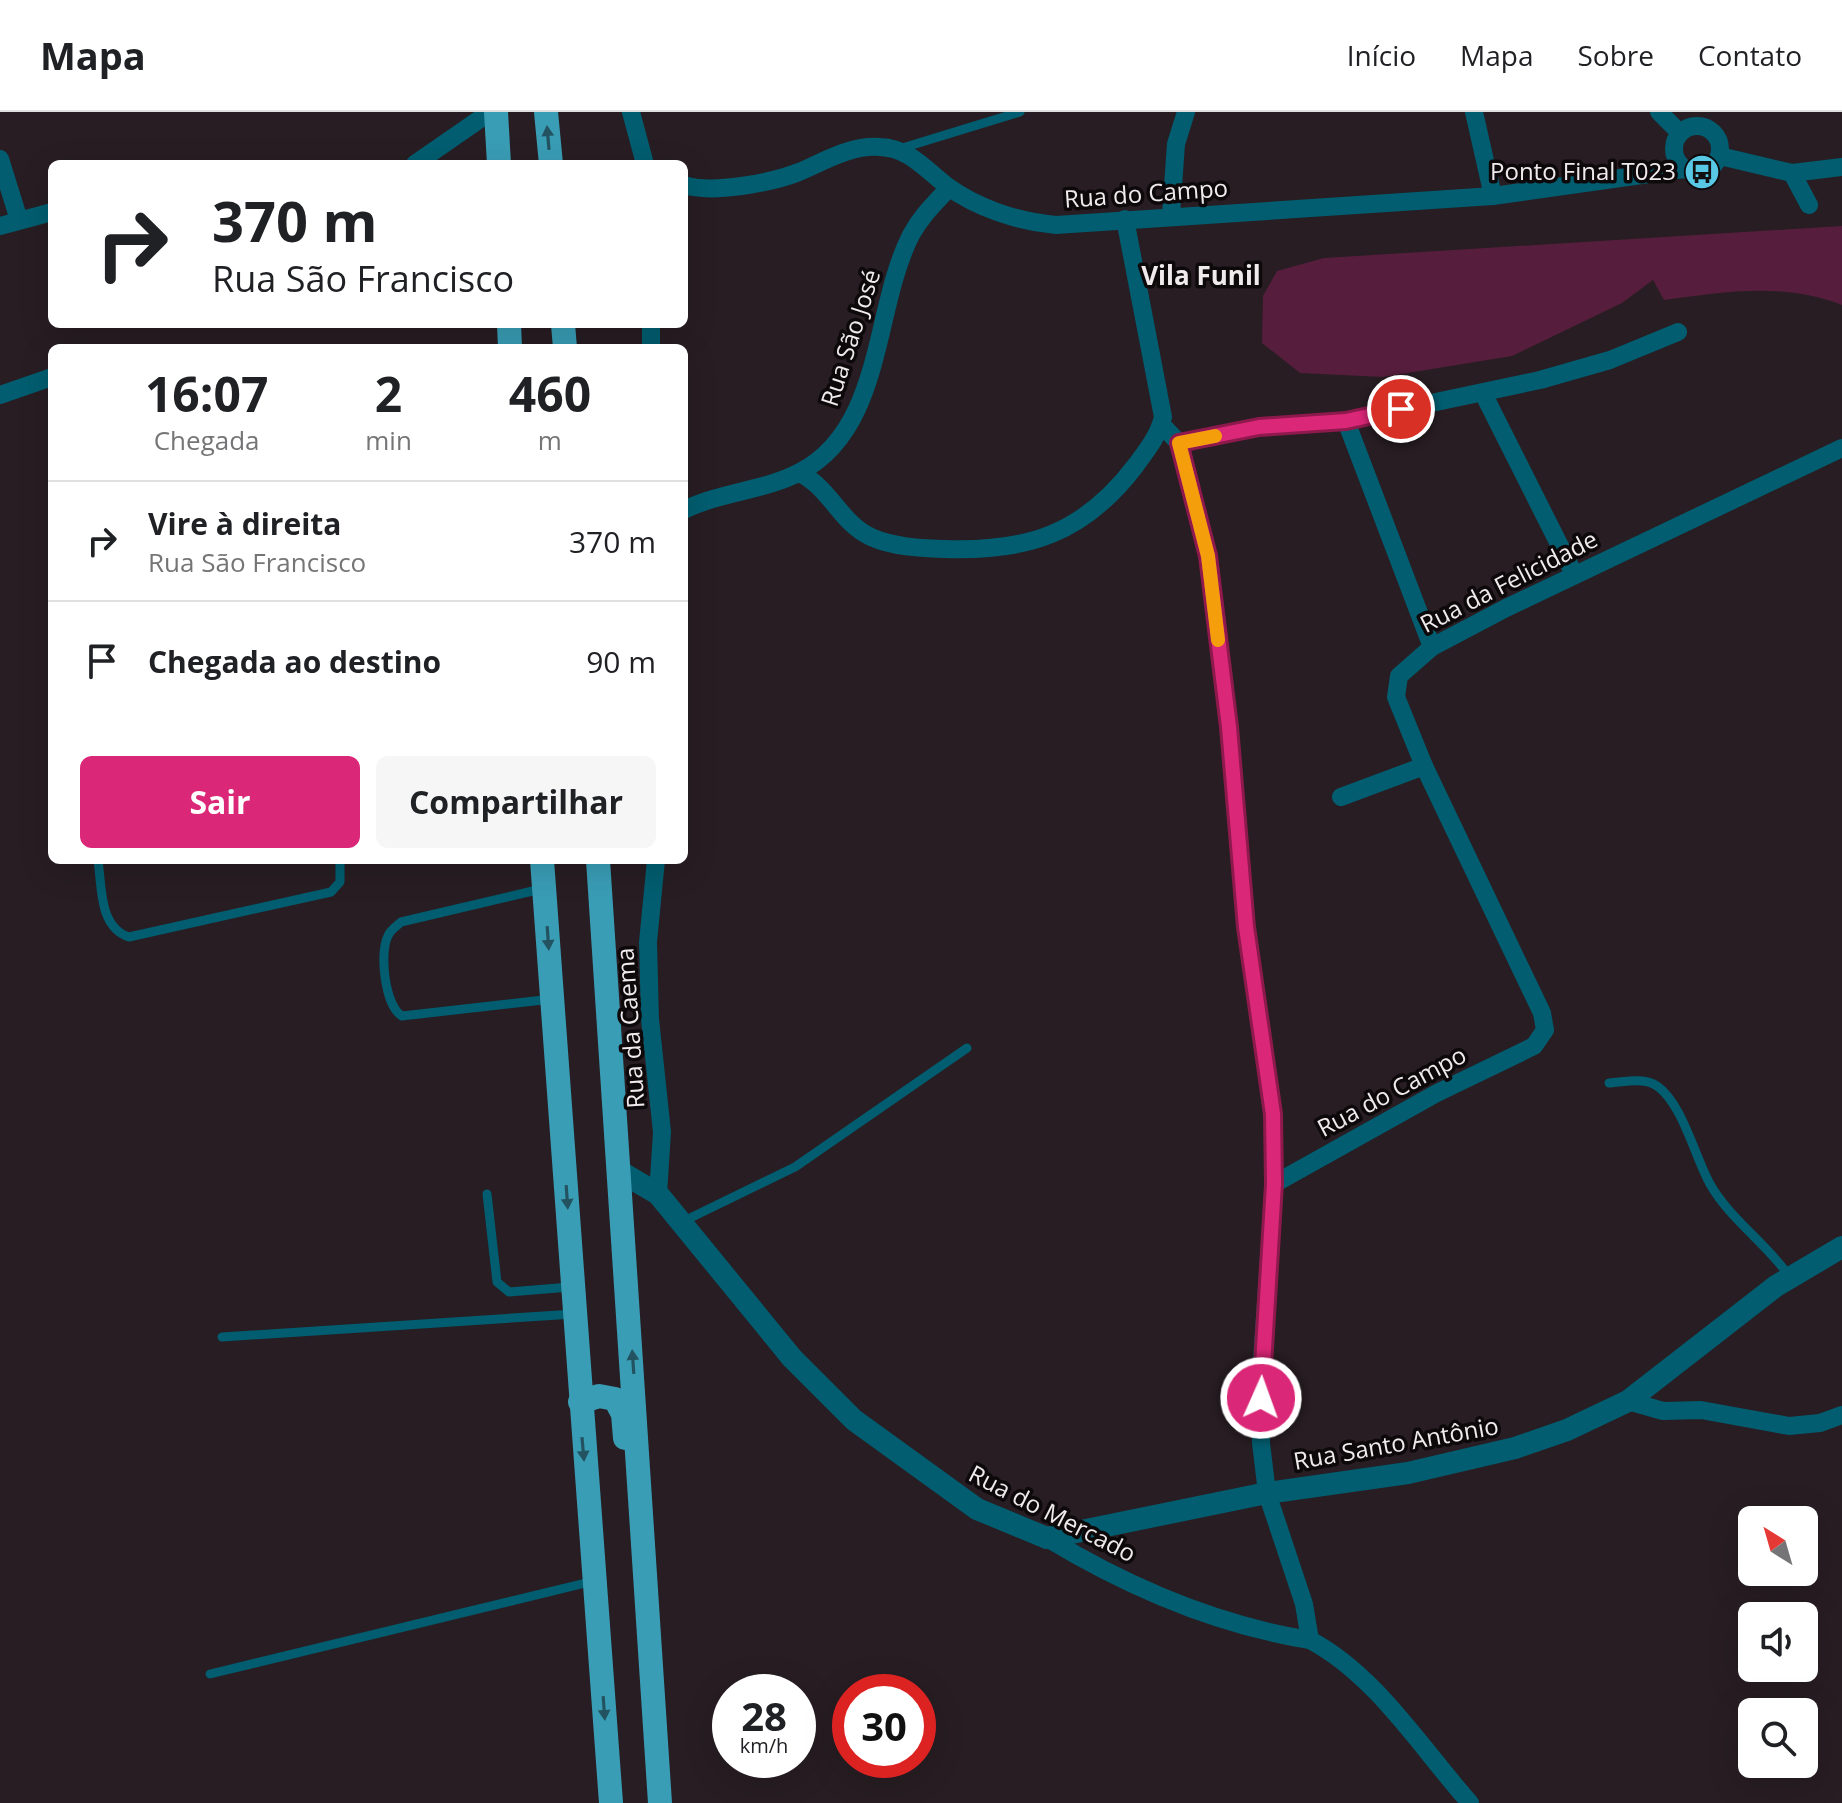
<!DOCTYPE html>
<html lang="pt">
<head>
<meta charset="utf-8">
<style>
	:root { --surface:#fff; --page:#f6f6f6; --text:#202124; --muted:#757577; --line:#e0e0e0; --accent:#db2777 }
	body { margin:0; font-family:"Open Sans",sans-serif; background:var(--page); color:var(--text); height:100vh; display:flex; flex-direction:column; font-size:30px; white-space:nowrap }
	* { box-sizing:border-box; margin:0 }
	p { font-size:26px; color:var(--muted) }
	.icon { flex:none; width:44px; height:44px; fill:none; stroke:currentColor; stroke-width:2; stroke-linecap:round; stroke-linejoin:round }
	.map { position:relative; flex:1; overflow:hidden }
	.details { position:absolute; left:48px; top:232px; width:640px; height:520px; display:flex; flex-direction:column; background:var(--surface); border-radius:12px; box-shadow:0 8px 32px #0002 }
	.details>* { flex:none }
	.guide { position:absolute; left:48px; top:48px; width:640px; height:168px; border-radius:12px; box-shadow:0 8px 32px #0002; background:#fff; color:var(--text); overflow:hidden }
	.needle { width:52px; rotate:323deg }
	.tools { position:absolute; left:1738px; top:1394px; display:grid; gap:16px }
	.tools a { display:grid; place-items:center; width:80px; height:80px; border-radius:12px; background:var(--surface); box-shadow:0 8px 32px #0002; font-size:40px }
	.speed { position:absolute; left:712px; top:1562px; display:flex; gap:16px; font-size:40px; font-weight:700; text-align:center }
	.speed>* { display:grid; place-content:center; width:104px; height:104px; border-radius:50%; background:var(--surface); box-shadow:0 8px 32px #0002; line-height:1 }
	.speed small { font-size:20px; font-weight:400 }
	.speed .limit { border:12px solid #d22; background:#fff; color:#111 }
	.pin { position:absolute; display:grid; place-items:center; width:68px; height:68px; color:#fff; margin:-34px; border:4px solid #fff; border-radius:50%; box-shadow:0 2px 8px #0007 }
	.me { position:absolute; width:88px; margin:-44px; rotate:2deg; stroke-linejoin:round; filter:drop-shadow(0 0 6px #0008) }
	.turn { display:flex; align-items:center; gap:28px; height:168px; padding:0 32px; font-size:36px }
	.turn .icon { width:104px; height:104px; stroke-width:2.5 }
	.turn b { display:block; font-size:56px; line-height:68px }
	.eta { display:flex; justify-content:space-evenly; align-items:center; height:136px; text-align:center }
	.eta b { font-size:48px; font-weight:700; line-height:56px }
	.cta { display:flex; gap:16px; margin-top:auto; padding:16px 32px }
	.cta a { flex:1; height:92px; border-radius:12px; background:var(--accent); color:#fff; font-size:32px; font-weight:700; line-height:92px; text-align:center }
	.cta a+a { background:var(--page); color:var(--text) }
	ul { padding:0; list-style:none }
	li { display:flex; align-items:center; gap:24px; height:120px; padding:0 32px; border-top:2px solid var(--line) }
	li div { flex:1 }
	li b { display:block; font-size:30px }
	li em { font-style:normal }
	header { display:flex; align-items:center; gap:48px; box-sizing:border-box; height:112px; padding:0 40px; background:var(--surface); border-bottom:2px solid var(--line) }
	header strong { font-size:38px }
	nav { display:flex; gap:44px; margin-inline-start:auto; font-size:28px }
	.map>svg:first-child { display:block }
	.green { fill:#561e3c }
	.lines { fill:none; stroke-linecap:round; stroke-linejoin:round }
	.service { stroke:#015d6f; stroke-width:9 }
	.minor { stroke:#015d6f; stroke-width:18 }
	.tertiary { stroke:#015d6f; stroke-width:22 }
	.trunk { stroke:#399db5; stroke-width:24 }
	.oneway { fill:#235360 }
	.route-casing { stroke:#8e194d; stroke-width:20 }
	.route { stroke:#db2777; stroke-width:14 }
	.slow { stroke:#f59e0b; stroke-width:14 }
	.labels { text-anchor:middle; stroke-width:7; stroke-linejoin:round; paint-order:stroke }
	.poi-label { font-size:24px; fill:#f1eaed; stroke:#0d090b; text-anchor:end }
	.street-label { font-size:24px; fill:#f1eaed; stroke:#0d090b }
	.neighbourhood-label { font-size:26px; font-weight:bold; fill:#f1eaed; stroke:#0d090b }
</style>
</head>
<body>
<header>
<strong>Mapa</strong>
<nav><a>Início</a><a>Mapa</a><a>Sobre</a><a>Contato</a></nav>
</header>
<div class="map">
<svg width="1842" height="1691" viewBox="0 0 1842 1691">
	<rect width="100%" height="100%" fill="#271d22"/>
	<path class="green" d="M 1842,114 L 1842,193 C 1782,170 1725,180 1664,188 L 1653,168 L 1622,191 L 1512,244 L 1383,265 L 1300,261 L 1262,231 L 1263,184 L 1277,159 L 1324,146 Z"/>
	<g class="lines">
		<g class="service">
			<polyline points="899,37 1020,0"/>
			<path d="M 98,748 C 102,776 99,815 129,825 L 331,780 L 340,770 L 340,748"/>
			<path d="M 541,777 L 401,810 C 397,814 390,818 388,824 C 379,841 385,894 402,904 L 552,887"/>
			<path d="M 1609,971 C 1624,970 1644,965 1657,974 C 1682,991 1695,1045 1710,1072 C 1729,1106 1766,1131 1790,1165"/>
			<polyline points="487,1082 497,1170 509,1180 570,1175"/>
			<polyline points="684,1109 795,1055 967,936"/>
			<polyline points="222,1225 574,1202"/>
			<polyline points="210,1562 594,1469"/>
		</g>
		<g class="minor">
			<polyline points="631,0 645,52"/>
			<polyline points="1474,0 1493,84"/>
			<polyline points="1659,0 1680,21"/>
			<circle cx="1697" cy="37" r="23"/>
			<polyline points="1720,44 1792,61 1809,93"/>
			<polyline points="0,47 19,108"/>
			<polyline points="415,52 490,0"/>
			<polyline points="1792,61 1842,55"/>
			<path d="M 684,73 C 712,82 771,71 799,60 C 825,49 850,33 880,35 C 909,36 925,57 947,74 C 977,96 1019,110 1056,113 L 1493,84 L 1684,57"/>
			<polyline points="1171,103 1176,32 1186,0"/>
			<polyline points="0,114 52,100"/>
			<polyline points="651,212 651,236"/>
			<polyline points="1483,281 1574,462"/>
			<polyline points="0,283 52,265"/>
			<polyline points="1346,309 1432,535"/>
			<polyline points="1161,312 1179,331 1208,444 1229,615 1246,815 1273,1002 1274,1072 1261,1263 1261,1331 1267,1381 1304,1492 1310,1528"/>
			<polyline points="1179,331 1259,315 1346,309 1540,268 1610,248 1678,220"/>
			<path d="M 799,361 C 830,375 840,411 871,425 C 893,435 920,436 944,437 C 1027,440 1084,422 1136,353 C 1147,338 1159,323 1163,305 L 1125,107"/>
			<path d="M 684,398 C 720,380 764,379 800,360 C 884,316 873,197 911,123 C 921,104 935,91 949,76"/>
			<polyline points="1341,685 1424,654"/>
			<polyline points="656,748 648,830 650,907 662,1020 658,1082"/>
			<polyline points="1274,1072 1437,981 1534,934 1545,918 1542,901 1424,654 1396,585 1399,564 1432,535 1506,496 1842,336"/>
			<polyline points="1628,1289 1663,1299 1701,1298 1789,1314 1820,1311 1842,1303"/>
			<path d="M 1047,1426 C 1128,1475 1216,1513 1310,1528 C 1376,1563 1421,1636 1470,1691"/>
		</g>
		<polyline class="tertiary" points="619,1059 658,1082 792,1246 854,1308 977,1397 1047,1426 1267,1381 1408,1361 1515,1336 1567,1318 1628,1289 1776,1174 1842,1135"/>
		<g class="trunk">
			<polyline points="496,0 499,52"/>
			<polyline points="546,0 551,52"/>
			<polyline points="509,212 510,236"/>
			<polyline points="563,212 565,236"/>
			<polyline points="542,748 611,1691"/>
			<polyline points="598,748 660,1691"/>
			<polyline points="580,1290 599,1284 615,1287 623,1302 625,1326"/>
		</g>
	</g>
	<defs><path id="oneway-solid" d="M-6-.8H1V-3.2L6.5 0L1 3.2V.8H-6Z" transform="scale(2)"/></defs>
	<g class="oneway">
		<use href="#oneway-solid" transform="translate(548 26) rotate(-95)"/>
		<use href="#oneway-solid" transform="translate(548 826) rotate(86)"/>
		<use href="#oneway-solid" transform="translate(567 1085) rotate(86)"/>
		<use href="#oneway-solid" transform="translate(633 1250) rotate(-94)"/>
		<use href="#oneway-solid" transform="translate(583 1337) rotate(85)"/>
		<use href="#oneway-solid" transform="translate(604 1596) rotate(86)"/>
	</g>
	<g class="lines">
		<defs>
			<polyline id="route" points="1261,1286 1274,1072 1273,1002 1246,815 1229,615 1208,444 1179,331 1259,315 1346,309 1401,297"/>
		</defs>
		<use href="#route" class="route-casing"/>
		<use href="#route" class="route"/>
		<polyline class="slow" points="1215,324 1179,331 1208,444 1218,528"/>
	</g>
	<defs>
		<symbol id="bus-disc" viewBox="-11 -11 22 22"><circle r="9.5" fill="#59c8e5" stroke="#0d090b"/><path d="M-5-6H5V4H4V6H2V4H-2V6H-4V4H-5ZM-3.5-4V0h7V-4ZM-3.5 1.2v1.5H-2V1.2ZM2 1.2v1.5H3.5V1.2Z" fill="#111"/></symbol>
	</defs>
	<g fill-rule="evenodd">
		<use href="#bus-disc" x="1682" y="40" width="40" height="40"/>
	</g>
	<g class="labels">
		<g class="poi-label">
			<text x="1676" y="68">Ponto Final T023</text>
		</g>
		<g class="street-label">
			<text transform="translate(1146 82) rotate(-4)" y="8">Rua do Campo</text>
			<text transform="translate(851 226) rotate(-72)" y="8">Rua São José</text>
			<text transform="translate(1509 470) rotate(-27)" y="8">Rua da Felicidade</text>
			<text transform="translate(631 916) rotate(-94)" y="8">Rua da Caema</text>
			<text transform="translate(1392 980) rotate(-28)" y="8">Rua do Campo</text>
			<text transform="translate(1396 1332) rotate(-10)" y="8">Rua Santo Antônio</text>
			<text transform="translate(1052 1402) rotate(27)" y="8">Rua do Mercado</text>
		</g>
		<g class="neighbourhood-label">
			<text x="1201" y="173">Vila Funil</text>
		</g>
	</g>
</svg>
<div class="tools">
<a><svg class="needle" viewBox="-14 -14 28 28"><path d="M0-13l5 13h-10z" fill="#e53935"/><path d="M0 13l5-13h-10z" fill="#757577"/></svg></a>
<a><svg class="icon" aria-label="sound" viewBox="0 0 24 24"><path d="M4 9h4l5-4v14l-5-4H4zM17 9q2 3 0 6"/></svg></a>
<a><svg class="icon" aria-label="search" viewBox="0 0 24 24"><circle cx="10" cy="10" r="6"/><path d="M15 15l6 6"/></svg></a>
</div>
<div class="speed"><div>28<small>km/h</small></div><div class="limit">30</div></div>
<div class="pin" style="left:1401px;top:297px;background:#d93025"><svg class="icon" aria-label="arrive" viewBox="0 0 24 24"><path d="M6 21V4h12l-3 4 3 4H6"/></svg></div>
<svg class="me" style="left:1261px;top:1286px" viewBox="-20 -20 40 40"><circle r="17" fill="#db2777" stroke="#fff" stroke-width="3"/><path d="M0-11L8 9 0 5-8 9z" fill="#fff"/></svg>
<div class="guide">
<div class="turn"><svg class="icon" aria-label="right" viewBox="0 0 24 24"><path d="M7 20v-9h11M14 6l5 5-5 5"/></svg><div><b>370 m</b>Rua São Francisco</div></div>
</div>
<section class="details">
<div class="eta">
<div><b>16:07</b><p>Chegada</p></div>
<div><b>2</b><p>min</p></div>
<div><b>460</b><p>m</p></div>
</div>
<ul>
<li><svg class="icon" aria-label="right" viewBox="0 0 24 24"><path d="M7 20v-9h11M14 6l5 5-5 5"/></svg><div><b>Vire à direita</b><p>Rua São Francisco</p></div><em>370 m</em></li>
<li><svg class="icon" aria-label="arrive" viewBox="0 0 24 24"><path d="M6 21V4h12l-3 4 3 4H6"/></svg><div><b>Chegada ao destino</b></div><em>90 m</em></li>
</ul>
<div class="cta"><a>Sair</a><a>Compartilhar</a></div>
</section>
</div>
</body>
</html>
